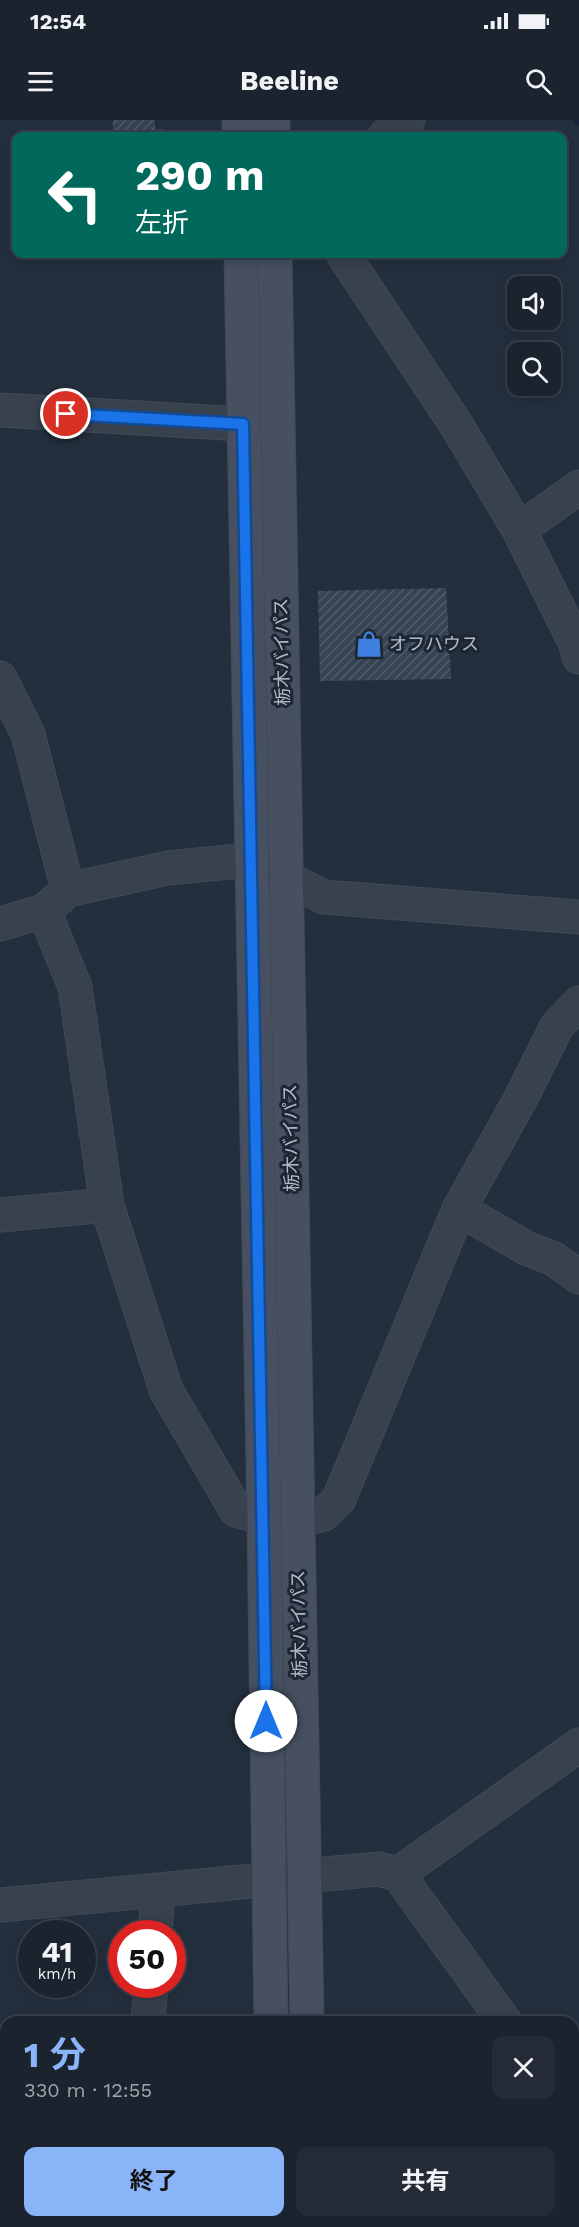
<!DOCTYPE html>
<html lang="ja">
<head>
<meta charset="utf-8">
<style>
	:root { --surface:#1b232e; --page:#242b36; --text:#f1f3f6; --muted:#a0a4aa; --line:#39404a; --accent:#8ab4f8 }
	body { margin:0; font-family:"Work Sans","Noto Sans JP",sans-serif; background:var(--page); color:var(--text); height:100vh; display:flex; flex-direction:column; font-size:22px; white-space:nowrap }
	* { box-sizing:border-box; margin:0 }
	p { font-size:20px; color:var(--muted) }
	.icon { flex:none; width:33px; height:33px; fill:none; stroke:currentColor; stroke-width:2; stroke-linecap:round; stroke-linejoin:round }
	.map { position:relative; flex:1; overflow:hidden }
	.panel { position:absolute; left:0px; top:1896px; width:579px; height:212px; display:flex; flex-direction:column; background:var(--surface); border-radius:18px 18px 0 0; box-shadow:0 3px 15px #0003,0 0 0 2px var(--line) }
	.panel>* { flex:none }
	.hud { position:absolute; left:12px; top:12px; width:555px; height:126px; border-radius:12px; box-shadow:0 3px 15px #0003,0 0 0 2px var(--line); background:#00695c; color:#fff; overflow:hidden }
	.fabs { position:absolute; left:507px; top:156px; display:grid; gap:12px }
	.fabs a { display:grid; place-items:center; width:54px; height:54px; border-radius:12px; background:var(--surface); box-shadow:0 3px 15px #0003,0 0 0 2px var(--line); font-size:30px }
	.speed { position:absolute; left:18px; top:1800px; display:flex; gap:12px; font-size:30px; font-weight:700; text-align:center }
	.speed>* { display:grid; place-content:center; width:78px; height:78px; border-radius:50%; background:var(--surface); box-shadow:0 3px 15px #0003,0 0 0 2px var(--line); line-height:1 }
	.speed small { font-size:15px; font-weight:400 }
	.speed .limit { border:9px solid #d22; background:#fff; color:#111 }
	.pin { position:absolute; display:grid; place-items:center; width:51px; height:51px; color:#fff; margin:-26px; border:3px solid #fff; border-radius:50%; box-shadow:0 2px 6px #0007 }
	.me { position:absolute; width:66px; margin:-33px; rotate:0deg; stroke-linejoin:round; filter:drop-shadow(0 0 4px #0008) }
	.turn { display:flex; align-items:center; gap:21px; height:126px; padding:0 24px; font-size:27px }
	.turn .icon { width:78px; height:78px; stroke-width:2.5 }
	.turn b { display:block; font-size:42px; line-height:51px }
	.round { display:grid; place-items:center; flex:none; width:63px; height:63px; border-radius:12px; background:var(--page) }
	.head { display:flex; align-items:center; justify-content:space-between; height:102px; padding:0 24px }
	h1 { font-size:36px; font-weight:700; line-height:45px; color:var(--accent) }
	.button { display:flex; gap:12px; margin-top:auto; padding:12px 24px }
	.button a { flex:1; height:69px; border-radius:12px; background:var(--accent); color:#111; font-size:24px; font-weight:700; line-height:69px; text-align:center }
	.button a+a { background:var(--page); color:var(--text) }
	.status { display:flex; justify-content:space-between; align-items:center; height:42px; padding:0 30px; background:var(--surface); direction:ltr }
	.status svg { height:16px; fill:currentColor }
	header { display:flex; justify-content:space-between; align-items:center; height:78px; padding:0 24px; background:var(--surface); font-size:27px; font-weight:700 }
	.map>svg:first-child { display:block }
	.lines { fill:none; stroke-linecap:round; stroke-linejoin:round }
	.stream { stroke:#17263c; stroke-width:9 }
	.building { fill:url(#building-hatch) }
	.minor-casing { stroke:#414a57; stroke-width:35 }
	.tertiary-casing { stroke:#414a57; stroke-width:35 }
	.secondary-casing { stroke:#414a57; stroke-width:35 }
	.minor { stroke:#38414e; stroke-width:33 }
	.tertiary { stroke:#38414e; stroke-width:33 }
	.secondary { stroke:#465061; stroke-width:33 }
	.route-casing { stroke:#114b97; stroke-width:15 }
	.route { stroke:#1a73e8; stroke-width:10 }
	.labels { text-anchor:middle; stroke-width:6; stroke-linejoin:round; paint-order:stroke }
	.poi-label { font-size:18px; fill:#b4bcc9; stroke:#1d2633; text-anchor:start }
	.street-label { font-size:18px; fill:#b4bcc9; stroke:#1d2633 }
</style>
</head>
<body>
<div class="status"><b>12:54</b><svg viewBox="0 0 49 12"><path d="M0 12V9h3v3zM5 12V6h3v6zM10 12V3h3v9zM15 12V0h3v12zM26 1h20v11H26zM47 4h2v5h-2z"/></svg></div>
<header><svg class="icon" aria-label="menu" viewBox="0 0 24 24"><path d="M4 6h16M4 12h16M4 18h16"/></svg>Beeline<svg class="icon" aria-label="search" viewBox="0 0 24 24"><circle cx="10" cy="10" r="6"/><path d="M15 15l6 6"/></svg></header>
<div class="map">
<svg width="579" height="2107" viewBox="0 0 579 2107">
	<defs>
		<pattern id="building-hatch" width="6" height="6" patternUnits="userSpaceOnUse" patternTransform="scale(1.5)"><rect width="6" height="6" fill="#364354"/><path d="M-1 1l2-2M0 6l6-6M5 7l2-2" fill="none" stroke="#515c6b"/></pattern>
	</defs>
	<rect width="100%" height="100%" fill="#242f3e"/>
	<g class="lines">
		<polyline class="stream" points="578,0 579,1"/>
	</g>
	<g class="building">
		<polygon points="113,0 155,0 155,9 198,12 207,14 207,16 112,16"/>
		<polygon points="446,468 451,559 320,561 318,471"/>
	</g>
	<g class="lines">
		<defs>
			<g id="minor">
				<polyline points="385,16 408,0"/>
				<polyline points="343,134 457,306 519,410 575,522 579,537"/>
				<polyline points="0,290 243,304"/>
				<polyline points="519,410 579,367"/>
				<polyline points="0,558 28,614 68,770"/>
				<polyline points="44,791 75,867 107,1085 166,1270 236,1390 264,1398"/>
				<polyline points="0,804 44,791 68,770 168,748 250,740 324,777 579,797"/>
				<polyline points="459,1089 526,1128 554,1139 579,1157"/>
				<polyline points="0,1095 107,1085"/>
				<polyline points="297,1401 324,1394 339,1379 459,1089 521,978 557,906 579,883"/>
				<polyline points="398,1754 579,1625"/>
				<polyline points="304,1756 378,1749 398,1754 505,1902"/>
				<polyline points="155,1814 158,1771"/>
				<polyline points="148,1902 151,1864"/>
				<polyline points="573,1996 579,2004"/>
				<polyline points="141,2107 141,2102"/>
			</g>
			<polyline id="tertiary" points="0,1785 304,1756"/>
			<g id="secondary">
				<polyline points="239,0 239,16"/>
				<polyline points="273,0 273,16"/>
				<polyline points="241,134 264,1398 271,1902"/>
				<polyline points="275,134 307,1902"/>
				<polyline points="275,2102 275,2107"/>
				<polyline points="311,2102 311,2107"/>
			</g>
		</defs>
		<use href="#minor" class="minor-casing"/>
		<use href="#tertiary" class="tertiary-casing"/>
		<use href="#secondary" class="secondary-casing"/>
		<use href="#minor" class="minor"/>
		<use href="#tertiary" class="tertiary"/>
		<use href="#secondary" class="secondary"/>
	</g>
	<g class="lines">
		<defs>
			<polyline id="route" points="66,294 243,304 266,1601"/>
		</defs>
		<use href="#route" class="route-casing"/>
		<use href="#route" class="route"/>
	</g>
	<defs>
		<symbol id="shop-bare" viewBox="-9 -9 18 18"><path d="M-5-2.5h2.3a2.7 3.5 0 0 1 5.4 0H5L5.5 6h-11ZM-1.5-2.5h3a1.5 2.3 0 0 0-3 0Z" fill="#3f7fe0" stroke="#1d2633" stroke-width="2.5" paint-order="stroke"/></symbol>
	</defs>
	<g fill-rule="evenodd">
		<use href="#shop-bare" x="350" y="505" width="38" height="38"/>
	</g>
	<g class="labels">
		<g class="poi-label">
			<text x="389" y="530">オフハウス</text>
		</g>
		<g class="street-label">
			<text transform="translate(282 532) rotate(-91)" y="6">栃木バイパス</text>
			<text transform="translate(291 1018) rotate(-91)" y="6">栃木バイパス</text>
			<text transform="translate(299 1504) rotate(-91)" y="6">栃木バイパス</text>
		</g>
	</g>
</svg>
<div class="fabs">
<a><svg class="icon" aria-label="sound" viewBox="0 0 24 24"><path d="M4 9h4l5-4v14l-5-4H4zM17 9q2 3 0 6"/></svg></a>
<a><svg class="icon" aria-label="search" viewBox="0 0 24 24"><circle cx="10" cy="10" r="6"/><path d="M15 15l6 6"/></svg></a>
</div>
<div class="speed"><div>41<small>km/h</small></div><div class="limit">50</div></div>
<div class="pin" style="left:66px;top:294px;background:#d93025"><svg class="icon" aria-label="arrive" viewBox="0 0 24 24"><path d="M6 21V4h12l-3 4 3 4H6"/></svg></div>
<svg class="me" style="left:266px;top:1601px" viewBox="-20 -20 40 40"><circle r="19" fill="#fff"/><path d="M0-13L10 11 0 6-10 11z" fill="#1a73e8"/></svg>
<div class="hud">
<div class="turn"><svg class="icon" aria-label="left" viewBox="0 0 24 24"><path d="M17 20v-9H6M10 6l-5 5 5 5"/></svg><div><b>290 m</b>左折</div></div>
</div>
<section class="panel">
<div class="head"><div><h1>1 分</h1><p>330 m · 12:55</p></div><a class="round"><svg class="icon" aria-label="close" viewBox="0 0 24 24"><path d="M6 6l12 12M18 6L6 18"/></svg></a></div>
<div class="button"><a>終了</a><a>共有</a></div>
</section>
</div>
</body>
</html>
